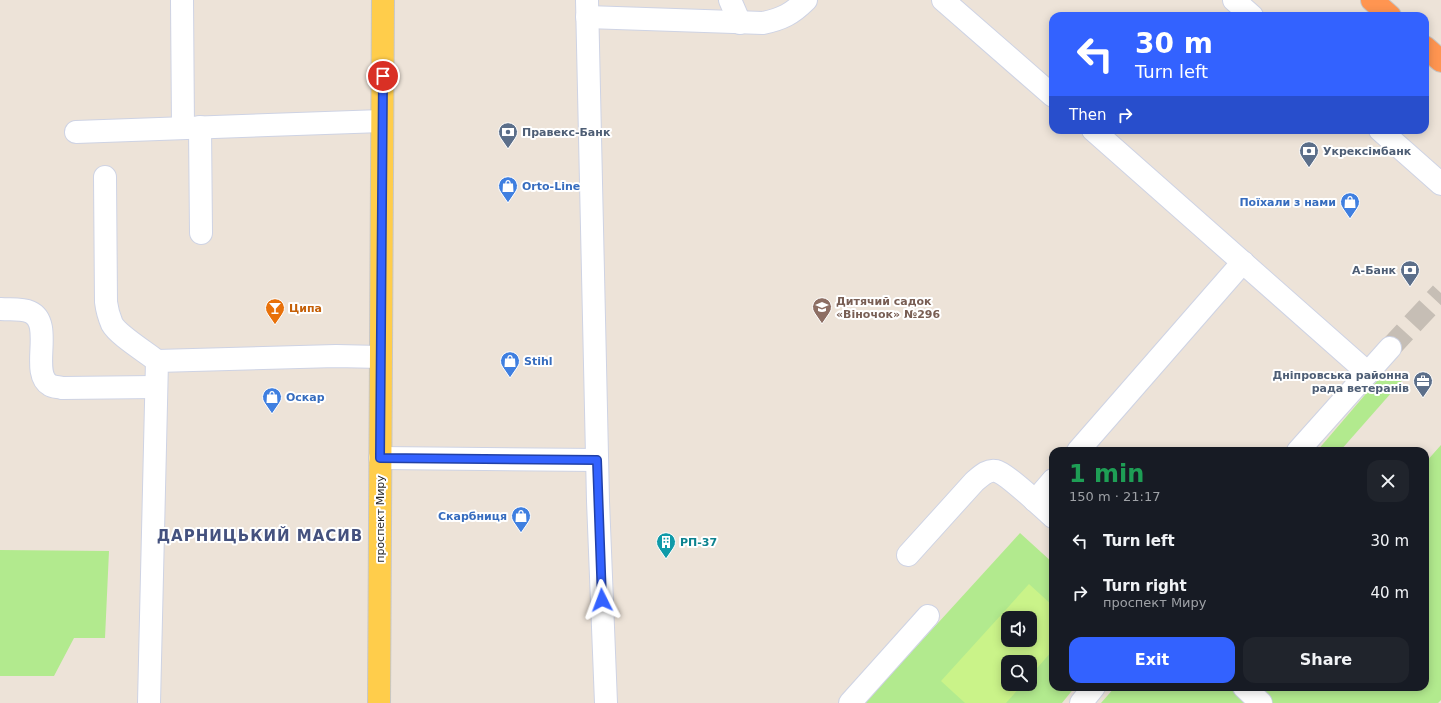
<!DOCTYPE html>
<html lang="en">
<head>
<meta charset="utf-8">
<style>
	:root { --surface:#171b24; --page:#20242c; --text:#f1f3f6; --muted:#9ea1a6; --accent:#3362ff }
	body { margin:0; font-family:"DejaVu Sans",sans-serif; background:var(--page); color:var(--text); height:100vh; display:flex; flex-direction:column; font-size:15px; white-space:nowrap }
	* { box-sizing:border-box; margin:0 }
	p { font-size:13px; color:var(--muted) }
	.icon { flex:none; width:22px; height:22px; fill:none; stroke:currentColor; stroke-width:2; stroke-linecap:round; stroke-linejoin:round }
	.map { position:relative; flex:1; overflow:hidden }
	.panel { position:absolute; left:1049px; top:447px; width:380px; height:244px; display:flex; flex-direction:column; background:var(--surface); border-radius:12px; box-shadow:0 2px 10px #0003 }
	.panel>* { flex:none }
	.top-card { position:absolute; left:1049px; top:12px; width:380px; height:122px; border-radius:12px; box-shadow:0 2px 10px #0003; background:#3362ff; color:#fff; overflow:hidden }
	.controls { position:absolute; left:1001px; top:611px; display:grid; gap:8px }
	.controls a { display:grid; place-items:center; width:36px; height:36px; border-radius:8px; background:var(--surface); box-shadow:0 2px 10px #0003; font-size:20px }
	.pin { position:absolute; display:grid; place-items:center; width:34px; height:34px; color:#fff; margin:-17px; border:2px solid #fff; border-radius:50%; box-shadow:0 1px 4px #0007 }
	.me { position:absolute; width:44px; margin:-22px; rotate:357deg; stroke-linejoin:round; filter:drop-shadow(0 0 3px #0008) }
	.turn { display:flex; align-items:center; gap:14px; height:84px; padding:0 20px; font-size:18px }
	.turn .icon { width:52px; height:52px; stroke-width:2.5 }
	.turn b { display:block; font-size:28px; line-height:34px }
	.then { display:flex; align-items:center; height:38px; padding:0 20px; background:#0003; gap:8px; font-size:15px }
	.round { display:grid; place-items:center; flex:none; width:42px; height:42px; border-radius:12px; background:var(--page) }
	.headline { display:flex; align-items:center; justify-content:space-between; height:68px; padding:0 20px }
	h1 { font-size:24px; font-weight:700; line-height:30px; color:#1e9e55 }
	.action { display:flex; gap:8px; margin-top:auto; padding:8px 20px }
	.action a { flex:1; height:46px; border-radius:12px; background:var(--accent); color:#fff; font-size:16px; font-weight:700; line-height:46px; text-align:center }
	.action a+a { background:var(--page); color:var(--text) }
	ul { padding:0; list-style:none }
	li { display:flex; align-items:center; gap:12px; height:52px; padding:0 20px }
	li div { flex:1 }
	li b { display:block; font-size:15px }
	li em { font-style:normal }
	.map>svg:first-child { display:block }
	.green { fill:#b2ea8e; fill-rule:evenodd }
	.pitch { fill:#caf389; fill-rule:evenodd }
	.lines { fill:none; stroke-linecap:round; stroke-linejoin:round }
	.minor-tunnel { stroke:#c6beb5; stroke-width:22; stroke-dasharray:22 11; stroke-linecap:butt }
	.minor-casing { stroke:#ced3e4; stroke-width:24 }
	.major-casing { stroke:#c7c7c7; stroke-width:24 }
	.highway-casing { stroke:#c7c7c7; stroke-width:24 }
	.minor { stroke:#fff; stroke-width:22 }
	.major { stroke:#ffcd4b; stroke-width:22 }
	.highway { stroke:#ff9551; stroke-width:22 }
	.route-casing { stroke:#2140a6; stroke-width:10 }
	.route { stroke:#3362ff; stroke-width:7 }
	.labels { text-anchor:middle; stroke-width:4; stroke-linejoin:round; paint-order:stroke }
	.service-label { font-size:11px; font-weight:bold; fill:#4e5e75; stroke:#fff; text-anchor:start }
	.shop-label { font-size:11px; font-weight:bold; fill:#366cbe; stroke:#fff; text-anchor:start }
	.education-label { font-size:11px; font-weight:bold; fill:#785e54; stroke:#fff; text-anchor:start }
	.food-label { font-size:11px; font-weight:bold; fill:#c56008; stroke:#fff; text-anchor:start }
	.street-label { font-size:11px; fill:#292929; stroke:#fff }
	.culture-label { font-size:11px; font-weight:bold; fill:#0d838f; stroke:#fff; text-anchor:start }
	.district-label { font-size:15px; font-weight:bold; letter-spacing:1px; fill:#44517e; stroke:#fff }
</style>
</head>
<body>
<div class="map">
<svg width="1441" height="703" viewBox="0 0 1441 703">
	<rect width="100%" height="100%" fill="#ede3d8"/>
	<g class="green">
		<polygon points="1382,375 1407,375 1340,451 1317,451"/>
		<polygon points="1441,445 1441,700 1438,703 1101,703 1115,687 1425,687 1425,463"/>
		<path d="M 1020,533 L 1053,563 L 1053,687 L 1075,687 L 1062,703 L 865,703 ZM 1008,618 L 1030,618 L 1030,640 L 1008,640 ZM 1008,662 L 1030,662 L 1030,684 L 1008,684 Z"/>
		<polygon points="0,550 109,551 105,638 74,638 54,676 0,676"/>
	</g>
	<path class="pitch" d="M 1029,584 L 1053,606 L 1053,650 L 1030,676 L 1030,662 L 1008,662 L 1008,684 L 1023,684 L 1006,703 L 965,703 L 941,681 ZM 1008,618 L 1030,618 L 1030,640 L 1008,640 Z"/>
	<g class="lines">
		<polyline class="minor-tunnel" points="1390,348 1441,293"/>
		<defs>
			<g id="minor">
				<polyline points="182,0 183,128"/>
				<polyline points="587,0 598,501 606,703"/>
				<polyline points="730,0 740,23"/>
				<polyline points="943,0 1053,96"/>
				<polyline points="1234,0 1252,16"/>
				<path d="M 587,17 L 763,23 C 782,19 792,14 806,0"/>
				<polyline points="200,127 201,233"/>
				<polyline points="1093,130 1368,373"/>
				<polyline points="1380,130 1441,184"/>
				<polyline points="76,132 382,121"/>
				<path d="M 105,177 L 106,302 C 107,310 109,317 112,324 C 118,335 146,352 157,361"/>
				<path d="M 0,309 C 10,310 21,308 30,312 C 55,323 29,373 50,385 C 53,387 58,387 62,388 L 156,387"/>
				<polyline points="1078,451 1243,262"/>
				<polyline points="1298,451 1390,348"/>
				<polyline points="380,458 597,460"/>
				<polyline points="1035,501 1053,480"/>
				<path d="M 908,555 L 974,482 C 980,477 987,469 996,471 C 1006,473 1043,508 1053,517"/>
				<polyline points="1244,687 1261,703"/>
				<polyline points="149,703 157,361 336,356 381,357"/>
				<polyline points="850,703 928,616"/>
				<polyline points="1081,703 1094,687"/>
			</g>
			<polyline id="major" points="379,703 383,0"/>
			<g id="highway">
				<polyline points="1372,0 1390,16"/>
				<polyline points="1425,47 1441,61"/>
			</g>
		</defs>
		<use href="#minor" class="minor-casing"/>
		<use href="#major" class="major-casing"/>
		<use href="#highway" class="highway-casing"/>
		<use href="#minor" class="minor"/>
		<use href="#major" class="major"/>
		<use href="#highway" class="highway"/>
	</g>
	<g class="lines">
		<defs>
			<polyline id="route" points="383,76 380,458 597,460 602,600"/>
		</defs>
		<use href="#route" class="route-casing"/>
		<use href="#route" class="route"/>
	</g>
	<defs>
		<symbol id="bank-pin" viewBox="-11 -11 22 30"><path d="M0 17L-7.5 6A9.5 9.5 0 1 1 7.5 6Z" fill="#5c6f8a" stroke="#fff"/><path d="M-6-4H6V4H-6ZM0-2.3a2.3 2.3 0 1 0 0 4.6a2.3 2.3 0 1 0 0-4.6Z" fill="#fff"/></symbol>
		<symbol id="shop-pin" viewBox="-11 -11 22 30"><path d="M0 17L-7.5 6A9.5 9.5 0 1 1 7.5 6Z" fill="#3f7fe0" stroke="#fff"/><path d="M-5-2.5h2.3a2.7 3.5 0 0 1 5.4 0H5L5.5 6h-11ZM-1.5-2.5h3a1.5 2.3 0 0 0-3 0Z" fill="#fff"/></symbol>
		<symbol id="school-pin" viewBox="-11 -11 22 30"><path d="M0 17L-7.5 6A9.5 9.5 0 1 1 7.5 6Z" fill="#8d6e63" stroke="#fff"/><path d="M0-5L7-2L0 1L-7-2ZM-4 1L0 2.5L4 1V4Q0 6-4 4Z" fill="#fff"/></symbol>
		<symbol id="bar-pin" viewBox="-11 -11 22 30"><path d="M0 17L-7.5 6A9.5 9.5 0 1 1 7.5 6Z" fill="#e8710a" stroke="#fff"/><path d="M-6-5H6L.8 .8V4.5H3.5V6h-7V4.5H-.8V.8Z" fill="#fff"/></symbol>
		<symbol id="office-pin" viewBox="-11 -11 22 30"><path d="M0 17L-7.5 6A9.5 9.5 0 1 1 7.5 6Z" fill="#5c6f8a" stroke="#fff"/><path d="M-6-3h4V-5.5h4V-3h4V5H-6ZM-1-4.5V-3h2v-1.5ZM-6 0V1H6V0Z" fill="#fff"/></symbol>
		<symbol id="building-pin" viewBox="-11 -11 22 30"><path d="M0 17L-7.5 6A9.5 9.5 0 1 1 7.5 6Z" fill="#0f9aa8" stroke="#fff"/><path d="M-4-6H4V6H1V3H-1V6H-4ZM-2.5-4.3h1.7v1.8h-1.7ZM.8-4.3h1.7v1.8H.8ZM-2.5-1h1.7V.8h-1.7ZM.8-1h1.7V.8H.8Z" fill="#fff"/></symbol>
	</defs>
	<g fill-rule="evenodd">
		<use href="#bank-pin" x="497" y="121" width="22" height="30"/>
		<use href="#bank-pin" x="1298" y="140" width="22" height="30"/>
		<use href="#shop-pin" x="497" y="175" width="22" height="30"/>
		<use href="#shop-pin" x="1339" y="191" width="22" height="30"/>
		<use href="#bank-pin" x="1399" y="259" width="22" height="30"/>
		<use href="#school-pin" x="811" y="296" width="22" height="30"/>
		<use href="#bar-pin" x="264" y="297" width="22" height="30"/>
		<use href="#shop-pin" x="499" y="350" width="22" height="30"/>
		<use href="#office-pin" x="1412" y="370" width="22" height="30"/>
		<use href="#shop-pin" x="261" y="386" width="22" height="30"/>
		<use href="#shop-pin" x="510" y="505" width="22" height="30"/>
		<use href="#building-pin" x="655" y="531" width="22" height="30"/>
	</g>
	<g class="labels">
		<g class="service-label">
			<text x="522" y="136">Правекс-Банк</text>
			<text x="1323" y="155">Укрексімбанк</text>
			<text x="1396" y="274" text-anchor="end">А-Банк</text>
			<text x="1409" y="379" text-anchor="end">Дніпровська районна<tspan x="1409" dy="13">рада ветеранів</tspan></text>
		</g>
		<g class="shop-label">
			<text x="522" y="190">Orto-Line</text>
			<text x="1336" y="206" text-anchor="end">Поїхали з нами</text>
			<text x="524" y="365">Stihl</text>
			<text x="286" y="401">Оскар</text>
			<text x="507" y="520" text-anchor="end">Скарбниця</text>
		</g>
		<g class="education-label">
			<text x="836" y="305">Дитячий садок<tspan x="836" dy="13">«Віночок» №296</tspan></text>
		</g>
		<g class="food-label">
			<text x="289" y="312">Ципа</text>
		</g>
		<g class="street-label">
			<text transform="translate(380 519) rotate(-90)" y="4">проспект Миру</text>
		</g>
		<g class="culture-label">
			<text x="680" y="546">РП-37</text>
		</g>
		<g class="district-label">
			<text x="260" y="541">ДАРНИЦЬКИЙ МАСИВ</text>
		</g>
	</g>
</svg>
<div class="controls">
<a><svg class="icon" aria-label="sound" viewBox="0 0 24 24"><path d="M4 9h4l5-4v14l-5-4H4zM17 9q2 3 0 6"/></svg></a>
<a><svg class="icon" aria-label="search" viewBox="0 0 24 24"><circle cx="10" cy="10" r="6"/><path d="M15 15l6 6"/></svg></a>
</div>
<div class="pin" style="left:383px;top:76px;background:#d93025"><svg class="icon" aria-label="arrive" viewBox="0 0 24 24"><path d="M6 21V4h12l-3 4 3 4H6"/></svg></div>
<svg class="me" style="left:602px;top:600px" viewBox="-20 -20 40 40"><path d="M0-17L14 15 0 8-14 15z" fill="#3362ff" stroke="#fff" stroke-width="4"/></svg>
<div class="top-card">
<div class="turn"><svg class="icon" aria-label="left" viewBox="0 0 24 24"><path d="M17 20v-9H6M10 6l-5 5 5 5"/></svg><div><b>30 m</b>Turn left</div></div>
<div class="then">Then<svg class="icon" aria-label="right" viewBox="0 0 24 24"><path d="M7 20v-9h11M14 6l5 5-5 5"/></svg></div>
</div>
<section class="panel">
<div class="headline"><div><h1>1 min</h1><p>150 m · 21:17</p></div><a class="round"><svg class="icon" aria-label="close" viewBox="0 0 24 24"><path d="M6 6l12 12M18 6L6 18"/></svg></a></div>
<ul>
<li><svg class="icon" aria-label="left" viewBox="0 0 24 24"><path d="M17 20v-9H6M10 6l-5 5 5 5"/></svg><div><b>Turn left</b></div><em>30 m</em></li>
<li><svg class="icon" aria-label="right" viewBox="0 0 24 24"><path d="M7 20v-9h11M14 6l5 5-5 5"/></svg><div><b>Turn right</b><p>проспект Миру</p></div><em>40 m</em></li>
</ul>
<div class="action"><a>Exit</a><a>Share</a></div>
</section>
</div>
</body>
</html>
